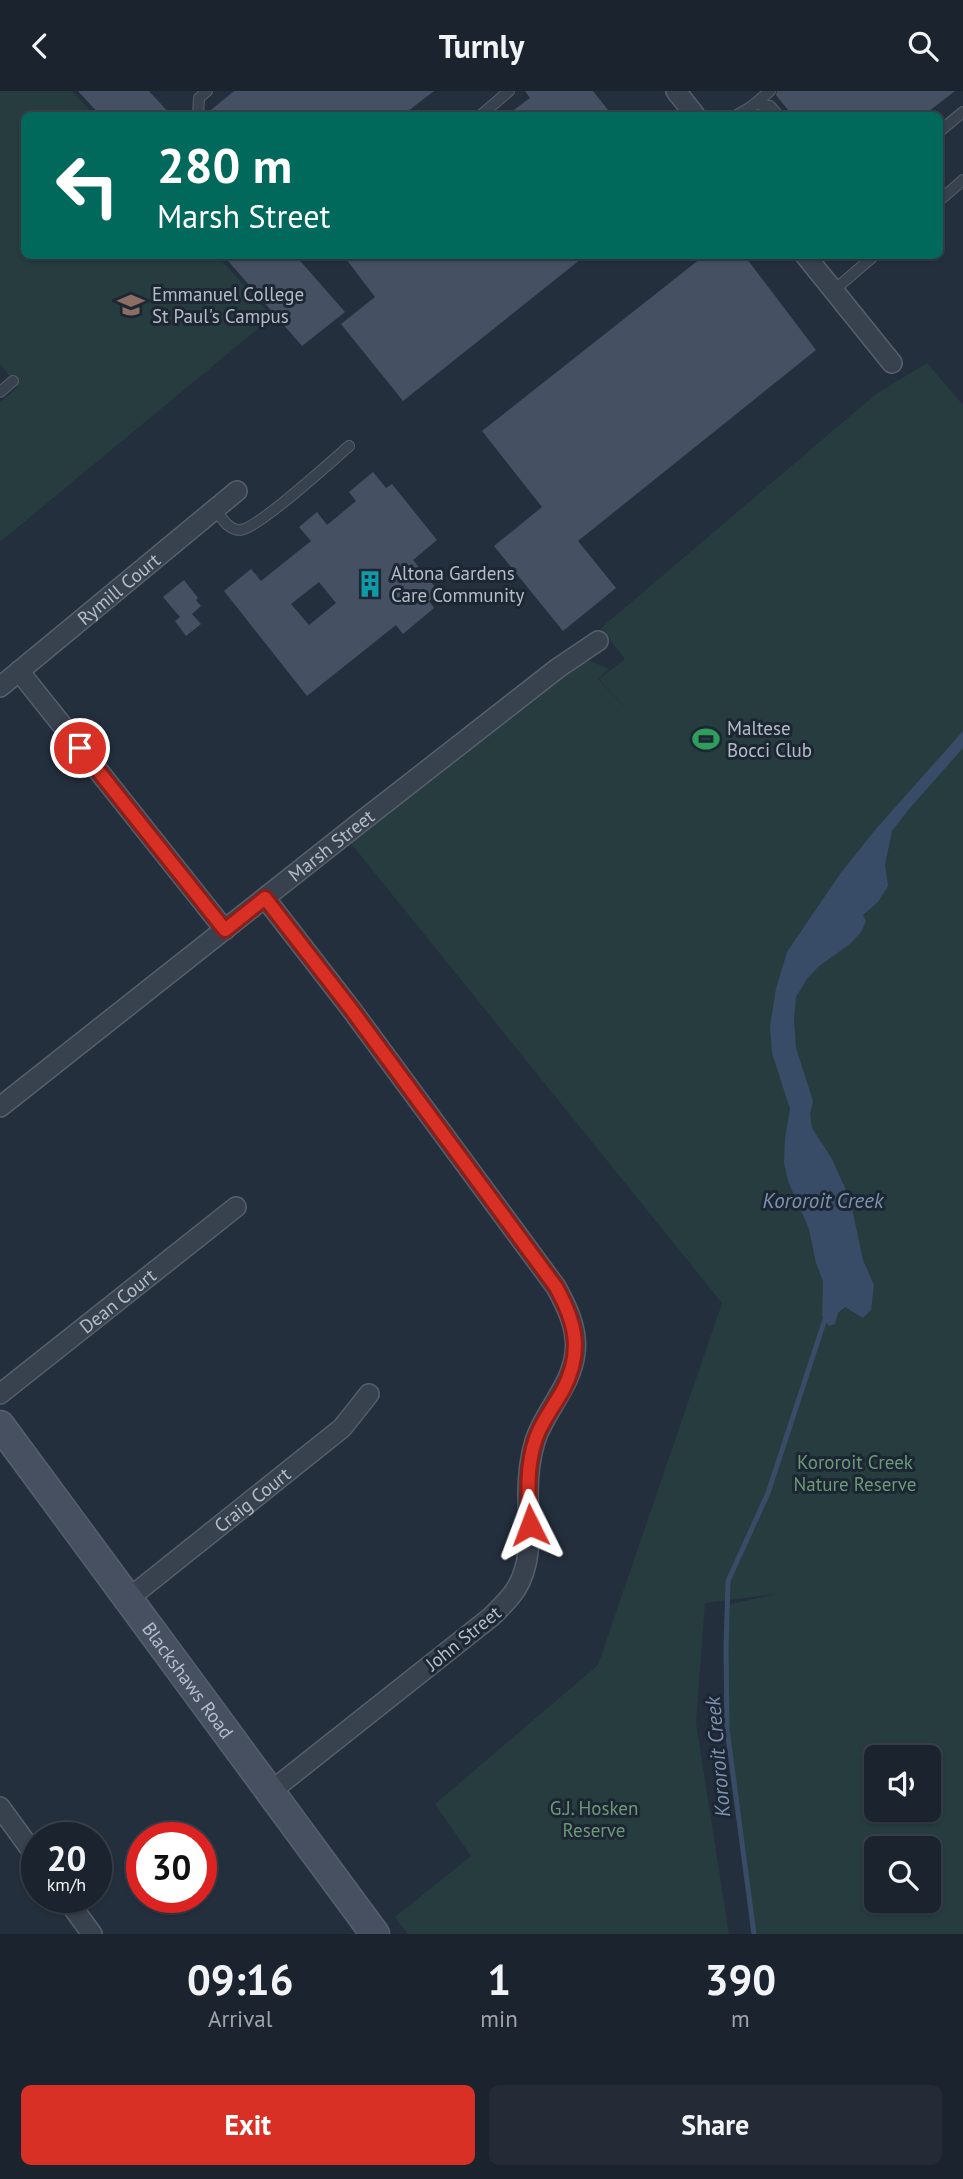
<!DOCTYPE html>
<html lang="en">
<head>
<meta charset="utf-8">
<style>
	:root { --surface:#1b232e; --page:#242b36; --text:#f1f3f6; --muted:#a0a4aa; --line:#39404a; --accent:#d93025 }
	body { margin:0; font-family:"PT Sans",sans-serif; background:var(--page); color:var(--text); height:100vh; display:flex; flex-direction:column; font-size:26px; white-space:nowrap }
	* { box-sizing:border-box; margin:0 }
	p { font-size:23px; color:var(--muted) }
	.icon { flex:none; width:38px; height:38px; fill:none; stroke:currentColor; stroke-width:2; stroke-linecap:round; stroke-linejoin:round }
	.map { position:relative; height:1843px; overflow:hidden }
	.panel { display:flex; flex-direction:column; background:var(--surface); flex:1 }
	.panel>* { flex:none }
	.top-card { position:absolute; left:21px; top:21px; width:922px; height:147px; border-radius:10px; box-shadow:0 2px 5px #0004,0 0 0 2px var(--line); background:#00695c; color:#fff; overflow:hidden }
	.tools { position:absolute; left:864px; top:1654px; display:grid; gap:14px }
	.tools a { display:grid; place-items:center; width:77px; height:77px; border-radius:10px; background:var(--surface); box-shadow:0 2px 5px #0004,0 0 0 2px var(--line); font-size:35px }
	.speed { position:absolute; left:21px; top:1731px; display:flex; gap:14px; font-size:35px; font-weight:700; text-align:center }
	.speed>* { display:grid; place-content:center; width:91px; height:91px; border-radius:50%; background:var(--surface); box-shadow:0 2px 5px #0004,0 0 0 2px var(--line); line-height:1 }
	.speed small { font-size:18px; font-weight:400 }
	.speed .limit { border:10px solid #d22; background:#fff; color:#111 }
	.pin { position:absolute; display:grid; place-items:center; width:60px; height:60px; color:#fff; margin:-30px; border:4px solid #fff; border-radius:50%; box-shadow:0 2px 7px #0007 }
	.me { position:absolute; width:77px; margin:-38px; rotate:357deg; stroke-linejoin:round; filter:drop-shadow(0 0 5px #0008) }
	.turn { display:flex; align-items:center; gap:24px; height:147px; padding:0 21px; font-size:32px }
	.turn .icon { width:91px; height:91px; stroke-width:2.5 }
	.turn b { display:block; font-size:49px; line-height:60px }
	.eta { display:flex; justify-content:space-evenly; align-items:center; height:119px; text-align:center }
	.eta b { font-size:42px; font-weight:800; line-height:49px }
	.action { display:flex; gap:14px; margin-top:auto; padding:14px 21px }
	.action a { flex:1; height:80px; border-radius:10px; background:var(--accent); color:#fff; font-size:28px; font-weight:800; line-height:80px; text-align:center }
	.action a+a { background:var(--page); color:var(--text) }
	header { display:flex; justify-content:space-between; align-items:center; height:91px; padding:0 21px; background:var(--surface); font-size:32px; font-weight:800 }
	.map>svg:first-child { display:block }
	.green { fill:#263c3f; fill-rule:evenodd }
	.water { fill:#394c67 }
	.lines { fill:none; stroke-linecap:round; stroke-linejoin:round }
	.stream { stroke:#394c67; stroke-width:5 }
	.building { fill:#455162; fill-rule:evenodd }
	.lane-casing { stroke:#565f6c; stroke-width:12 }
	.street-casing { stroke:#565f6c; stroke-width:22 }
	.secondary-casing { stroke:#565f6c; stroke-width:31 }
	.lane { stroke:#38414e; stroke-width:10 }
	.street { stroke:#38414e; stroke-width:19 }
	.secondary { stroke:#465061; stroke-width:28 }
	.route-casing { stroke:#8d1f18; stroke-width:18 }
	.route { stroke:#d93025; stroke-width:12 }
	.labels { text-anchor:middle; stroke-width:6; stroke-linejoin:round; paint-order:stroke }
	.poi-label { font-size:19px; fill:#b4bcc9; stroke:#1d2633; text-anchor:start }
	.street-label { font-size:19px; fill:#b4bcc9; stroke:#1d2633 }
	.park-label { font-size:19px; fill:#6b9a76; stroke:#1d2633 }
	.water-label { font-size:21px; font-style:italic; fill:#7c92b1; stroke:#1d2633 }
</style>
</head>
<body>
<header><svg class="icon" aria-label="back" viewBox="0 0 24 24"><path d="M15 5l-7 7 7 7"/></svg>Turnly<svg class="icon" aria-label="search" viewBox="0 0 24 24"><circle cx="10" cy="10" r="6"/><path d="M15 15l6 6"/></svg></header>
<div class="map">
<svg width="963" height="1843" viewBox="0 0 963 1843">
	<rect width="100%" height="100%" fill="#242f3e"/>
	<g class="green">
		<polygon points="0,0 72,0 94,24 24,24 24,164 218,165 272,226 0,451 0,311 18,296 0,273"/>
		<path d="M 927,272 L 963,314 L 963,1843 L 754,1843 L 727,1638 L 727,1514 L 776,1503 L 705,1512 L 696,1632 L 729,1843 L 408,1843 L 395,1826 L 471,1765 L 435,1713 L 598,1574 L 722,1212 L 349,750 L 576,571 L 591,570 L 609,578 L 598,588 L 634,626 L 599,588 L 625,568 L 601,537 L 876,303 ZM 877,1666 L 929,1666 L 929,1718 L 877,1718 ZM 877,1757 L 929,1757 L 929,1810 L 877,1810 Z"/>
	</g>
	<polygon class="water" points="963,640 963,657 909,718 892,740 885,774 888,795 878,811 863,824 866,830 861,841 850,853 819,875 807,888 796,906 794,928 796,957 813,1010 810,1023 812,1037 832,1068 850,1108 863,1169 874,1194 871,1219 863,1227 845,1216 838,1222 835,1233 829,1235 822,1225 823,1190 816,1172 809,1138 788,1090 784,1072 785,1047 790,1018 772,962 770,935 776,898 787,861 840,783 875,739"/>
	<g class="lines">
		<polyline class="stream" points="754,1843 727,1638 726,1557 728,1490 768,1402 827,1222"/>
	</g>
	<g class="building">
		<polygon points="78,0 149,0 171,24 100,24"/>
		<polygon points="234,0 434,0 403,24 205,24"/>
		<polygon points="525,0 593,0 612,24 507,24 530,7"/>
		<polygon points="777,0 955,0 924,24 792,24 776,4"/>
		<polygon points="223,164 295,164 345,221 302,255"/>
		<polygon points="343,164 586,164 403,310 341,233 375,206"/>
		<polygon points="705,164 744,164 816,259 578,450 616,497 563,540 494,455 542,416 482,340"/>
		<path d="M 373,381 L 386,397 L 392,393 L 437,449 L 413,469 L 439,501 L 429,510 L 434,517 L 403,543 L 396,534 L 307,605 L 224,500 L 251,478 L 261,490 L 311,450 L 299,436 L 317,421 L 327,434 L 356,410 L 349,401 ZM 319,491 L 336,512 L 309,534 L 291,513 Z"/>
		<polygon points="184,489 198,507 196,509 201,515 192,523 201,533 186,545 175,530 180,526 163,506"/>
	</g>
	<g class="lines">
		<defs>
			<g id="lane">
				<polyline points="752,15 770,0"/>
				<polyline points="198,24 199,7 207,0"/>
				<polyline points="481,24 509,0"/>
				<polyline points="737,24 756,13 770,15 778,24"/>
				<polyline points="940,40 963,21"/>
				<polyline points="940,109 963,89"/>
				<polyline points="833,200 875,164"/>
				<polyline points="0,301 13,290"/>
				<path d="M 215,418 C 221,426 228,439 240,439 C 256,439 333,369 349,355"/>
			</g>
			<g id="street">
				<polyline points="676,0 695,24"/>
				<polyline points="805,164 892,272"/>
				<polyline points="19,580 225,839"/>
				<path id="s1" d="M 0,596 L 237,400"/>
				<path d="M 265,807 L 351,918 L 556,1196 C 567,1216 578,1238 575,1262 C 571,1296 545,1319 535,1350 C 530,1367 528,1385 528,1403 C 528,1435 534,1469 516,1498 C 509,1509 500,1517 491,1526 L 270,1701"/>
				<path id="s2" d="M 0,1016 L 362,730 L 558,577 L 598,550"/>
				<path id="s3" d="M 0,1303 L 236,1116"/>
				<path id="s4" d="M 128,1508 L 342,1337 L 369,1303"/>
				<polyline points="0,1716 37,1767"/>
				<polyline points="65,1806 92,1843"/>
			</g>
			<g id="secondary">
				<path id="s5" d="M 0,1334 L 375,1843"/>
			</g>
		</defs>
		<use href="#lane" class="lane-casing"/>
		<use href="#street" class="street-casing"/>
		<use href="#secondary" class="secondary-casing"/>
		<use href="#lane" class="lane"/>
		<use href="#street" class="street"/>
		<use href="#secondary" class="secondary"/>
	</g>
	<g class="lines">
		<defs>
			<path id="route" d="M 80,657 L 225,839 L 265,807 L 351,918 L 556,1196 C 576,1232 583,1261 563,1299 C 554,1315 542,1330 536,1347 C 526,1375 528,1405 530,1434"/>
		</defs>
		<use href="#route" class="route-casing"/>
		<use href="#route" class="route"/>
	</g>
	<defs>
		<symbol id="school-bare" viewBox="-9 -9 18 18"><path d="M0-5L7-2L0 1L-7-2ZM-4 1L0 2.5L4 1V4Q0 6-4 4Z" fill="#8d6e63" stroke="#1d2633" stroke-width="2.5" paint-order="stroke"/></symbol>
		<symbol id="building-bare" viewBox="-9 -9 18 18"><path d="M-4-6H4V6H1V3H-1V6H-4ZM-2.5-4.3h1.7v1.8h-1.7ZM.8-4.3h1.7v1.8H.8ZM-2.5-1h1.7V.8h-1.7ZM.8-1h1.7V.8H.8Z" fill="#0f9aa8" stroke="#1d2633" stroke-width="2.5" paint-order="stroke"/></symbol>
		<symbol id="stadium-bare" viewBox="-9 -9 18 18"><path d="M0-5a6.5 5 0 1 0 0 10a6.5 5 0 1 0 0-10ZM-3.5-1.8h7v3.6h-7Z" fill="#2e9e5b" stroke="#1d2633" stroke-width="2.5" paint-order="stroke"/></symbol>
	</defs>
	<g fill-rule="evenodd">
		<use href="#school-bare" x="112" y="195" width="38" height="38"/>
		<use href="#building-bare" x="351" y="474" width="38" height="38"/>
		<use href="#stadium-bare" x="687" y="629" width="38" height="38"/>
	</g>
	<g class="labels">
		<g class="poi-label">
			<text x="152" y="210">Emmanuel College<tspan x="152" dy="22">St Paul's Campus</tspan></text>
			<text x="391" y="489">Altona Gardens<tspan x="391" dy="22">Care Community</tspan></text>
			<text x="727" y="644">Maltese<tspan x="727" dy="22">Bocci Club</tspan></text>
		</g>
		<g class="street-label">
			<text dy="7" stroke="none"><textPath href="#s1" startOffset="154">Rymill Court</textPath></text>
			<text dy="7" stroke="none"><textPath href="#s2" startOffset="422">Marsh Street</textPath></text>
			<text dy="7" stroke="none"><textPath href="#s3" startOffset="150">Dean Court</textPath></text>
			<text dy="7" stroke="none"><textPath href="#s4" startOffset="159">Craig Court</textPath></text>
			<text transform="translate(463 1547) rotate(-39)" y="7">John Street</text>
			<text dy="7" stroke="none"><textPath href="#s5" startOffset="317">Blackshaws Road</textPath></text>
		</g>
		<g class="park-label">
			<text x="855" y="1378">Kororoit Creek<tspan x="855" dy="22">Nature Reserve</tspan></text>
			<text x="594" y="1724">G.J. Hosken<tspan x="594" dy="22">Reserve</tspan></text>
		</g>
		<g class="water-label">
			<text x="823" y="1117">Kororoit Creek</text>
			<text transform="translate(718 1666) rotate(-95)" y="7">Kororoit Creek</text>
		</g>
	</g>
</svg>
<div class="tools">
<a><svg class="icon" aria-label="sound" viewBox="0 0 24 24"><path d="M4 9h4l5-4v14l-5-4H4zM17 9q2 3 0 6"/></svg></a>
<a><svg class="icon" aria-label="search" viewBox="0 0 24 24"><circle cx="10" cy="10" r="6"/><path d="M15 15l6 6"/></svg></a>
</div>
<div class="speed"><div>20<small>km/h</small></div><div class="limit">30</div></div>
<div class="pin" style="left:80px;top:657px;background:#d93025"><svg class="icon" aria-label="arrive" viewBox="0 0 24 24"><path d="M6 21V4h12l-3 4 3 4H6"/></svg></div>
<svg class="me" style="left:530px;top:1434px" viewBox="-20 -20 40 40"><path d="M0-17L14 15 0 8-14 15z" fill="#d93025" stroke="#fff" stroke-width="4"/></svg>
<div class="top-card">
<div class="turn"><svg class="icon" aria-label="left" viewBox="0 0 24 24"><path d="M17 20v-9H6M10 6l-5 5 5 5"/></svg><div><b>280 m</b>Marsh Street</div></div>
</div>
</div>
<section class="panel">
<div class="eta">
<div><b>09:16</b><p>Arrival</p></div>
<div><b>1</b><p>min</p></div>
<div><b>390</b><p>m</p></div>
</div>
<div class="action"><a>Exit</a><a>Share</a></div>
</section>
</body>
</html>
